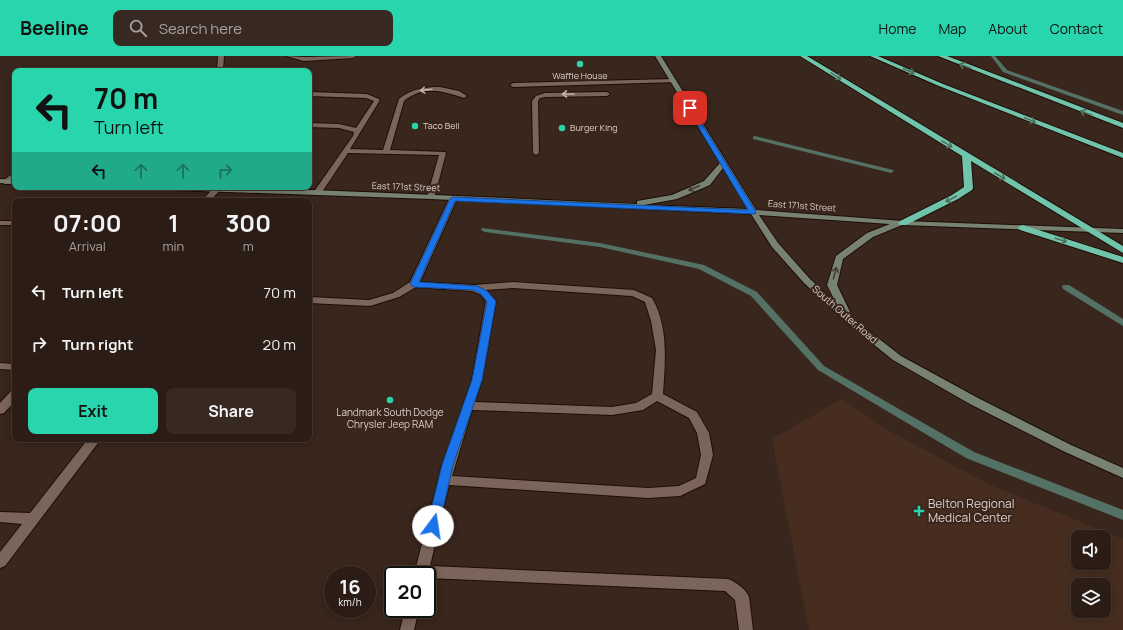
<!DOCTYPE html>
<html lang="en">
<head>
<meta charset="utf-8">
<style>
	:root { --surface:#2b1c15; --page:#372922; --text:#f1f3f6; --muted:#a6a1a0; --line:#473a34; --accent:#28d5ad }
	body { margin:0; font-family:Manrope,sans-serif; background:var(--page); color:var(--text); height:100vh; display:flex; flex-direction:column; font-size:15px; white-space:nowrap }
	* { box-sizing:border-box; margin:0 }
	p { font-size:13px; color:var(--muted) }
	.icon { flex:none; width:22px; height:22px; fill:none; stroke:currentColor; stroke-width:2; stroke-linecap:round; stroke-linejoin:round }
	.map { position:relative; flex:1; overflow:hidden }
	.details { position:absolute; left:12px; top:142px; width:300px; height:244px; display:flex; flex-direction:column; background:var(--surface); border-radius:8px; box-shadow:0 2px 10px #0003,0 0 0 1px var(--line) }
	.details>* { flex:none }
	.top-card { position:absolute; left:12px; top:12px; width:300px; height:122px; border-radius:8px; box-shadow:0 2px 10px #0003,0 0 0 1px var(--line); background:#28d5ad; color:#111; overflow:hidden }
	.controls { position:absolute; left:1071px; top:474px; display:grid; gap:8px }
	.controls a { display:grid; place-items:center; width:40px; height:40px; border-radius:8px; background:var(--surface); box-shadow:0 2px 10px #0003,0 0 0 1px var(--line); font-size:20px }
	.speed { position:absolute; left:324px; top:510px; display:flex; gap:8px; font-size:20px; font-weight:700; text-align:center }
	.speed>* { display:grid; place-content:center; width:52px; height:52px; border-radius:50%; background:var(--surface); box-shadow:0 2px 10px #0003,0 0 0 1px var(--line); line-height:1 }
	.speed small { font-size:10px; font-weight:400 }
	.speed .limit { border:2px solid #111; border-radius:6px; background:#fff; color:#111 }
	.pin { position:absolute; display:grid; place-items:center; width:34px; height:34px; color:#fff; margin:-17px; border-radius:8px; box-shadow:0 2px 6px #0006 }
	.me { position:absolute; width:44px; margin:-22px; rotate:14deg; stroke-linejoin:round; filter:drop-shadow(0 0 3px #0008) }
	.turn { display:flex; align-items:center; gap:14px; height:84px; padding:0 16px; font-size:18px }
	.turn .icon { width:52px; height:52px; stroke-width:2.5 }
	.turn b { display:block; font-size:28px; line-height:34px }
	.lanes { display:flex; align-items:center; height:38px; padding:0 16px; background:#0003; justify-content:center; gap:20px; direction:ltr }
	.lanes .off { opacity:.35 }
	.eta { display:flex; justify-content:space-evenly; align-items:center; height:68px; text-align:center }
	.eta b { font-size:24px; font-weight:700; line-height:28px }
	.action { display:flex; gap:8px; margin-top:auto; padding:8px 16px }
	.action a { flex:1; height:46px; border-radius:8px; background:var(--accent); color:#111; font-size:16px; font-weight:700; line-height:46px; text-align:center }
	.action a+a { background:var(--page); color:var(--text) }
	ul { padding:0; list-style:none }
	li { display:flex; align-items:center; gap:12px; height:52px; padding:0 16px }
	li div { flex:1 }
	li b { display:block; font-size:15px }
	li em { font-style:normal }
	header { display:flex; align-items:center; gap:24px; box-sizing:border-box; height:56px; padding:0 20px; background:var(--accent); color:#111 }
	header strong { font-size:19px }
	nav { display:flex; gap:22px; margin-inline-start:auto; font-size:14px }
	.search { width:280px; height:36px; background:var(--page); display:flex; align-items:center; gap:10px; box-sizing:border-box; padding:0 14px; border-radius:8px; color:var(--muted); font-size:15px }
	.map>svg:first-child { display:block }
	.built { fill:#462d20; fill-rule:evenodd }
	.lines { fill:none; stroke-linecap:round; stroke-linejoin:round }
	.stream { fill:#547166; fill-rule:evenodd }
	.lane-casing { stroke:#1f0e06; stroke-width:2 }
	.street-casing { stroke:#1f0e06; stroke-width:2 }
	.secondary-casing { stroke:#1f0e06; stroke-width:2 }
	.highway-casing { stroke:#1f0e06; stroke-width:2 }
	.lane { fill:#7b655a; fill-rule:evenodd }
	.street { fill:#7b655a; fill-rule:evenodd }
	.secondary { fill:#788272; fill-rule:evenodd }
	.highway { fill:#70c4ab; fill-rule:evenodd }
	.oneway { stroke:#526d5c }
	.oneway2 { stroke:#c0b0a8 }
	.oneway3 { stroke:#493d32 }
	.route { fill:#1a73e8; stroke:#114b97 }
	.poi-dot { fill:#28d5ad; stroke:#39261c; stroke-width:1.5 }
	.labels { text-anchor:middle; stroke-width:4; stroke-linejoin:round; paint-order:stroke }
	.far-poi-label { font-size:9px; fill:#ddd0ca; stroke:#39261c; text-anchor:start }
	.far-street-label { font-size:9px; fill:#ddd0ca; stroke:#39261c }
	.street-label { font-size:10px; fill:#ddd0ca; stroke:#39261c }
	.poi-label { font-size:10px; fill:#ddd0ca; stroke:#39261c }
	.near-poi-label { font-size:12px; fill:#ddd0ca; stroke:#39261c; text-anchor:start }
</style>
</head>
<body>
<header>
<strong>Beeline</strong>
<div class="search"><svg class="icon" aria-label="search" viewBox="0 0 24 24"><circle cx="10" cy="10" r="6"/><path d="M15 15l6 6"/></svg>Search here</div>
<nav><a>Home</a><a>Map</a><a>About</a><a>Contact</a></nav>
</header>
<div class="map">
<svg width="1123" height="574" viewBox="0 0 1123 574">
	<rect width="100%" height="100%" fill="#39261c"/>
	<path class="built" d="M 842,343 L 888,374 L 988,428 L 1123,483 L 1123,574 L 809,574 L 772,383 ZM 1078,481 L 1104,481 L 1104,507 L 1078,507 ZM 1078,529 L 1104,529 L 1104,555 L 1078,555 Z"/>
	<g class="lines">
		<g class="stream">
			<polygon points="991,0 995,0 1007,14 1123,55 1123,59 1003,16"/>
			<polygon points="755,80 893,114 894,115 891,117 753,83 753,81"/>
			<polygon points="482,172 600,187 704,209 757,236 824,310 974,396 1123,454 1123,464 966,402 818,314 751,240 699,213 600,191 485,176 481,174"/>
			<polygon points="1063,229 1069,229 1123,263 1123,270 1063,233 1062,231"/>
		</g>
		<defs>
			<g id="lane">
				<polygon points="286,0 304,1 356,0 353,2 304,5"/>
				<polygon points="673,23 676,25 675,26 513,31 510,29 513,27"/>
				<path d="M 440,31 L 459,35 L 467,40 L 464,42 C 442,35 424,29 404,45 L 390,94 L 445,96 L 446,97 L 434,143 L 431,143 L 427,141 L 439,99 L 348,97 L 320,139 L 314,139 L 313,137 L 353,80 L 354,76 L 339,72 L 309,71 L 309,67 L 339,68 L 356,72 L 374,45 L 366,42 L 309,40 L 309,36 L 367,38 L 379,43 L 380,44 L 350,93 L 383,94 L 399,43 C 411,33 425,31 440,31 Z"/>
				<polygon points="545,37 607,36 610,38 607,40 545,41 540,42 538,45 539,97 536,99 533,97 532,45 536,40"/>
				<polygon points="12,118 15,118 15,123 10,128 4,128 4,124"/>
				<polygon points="214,131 218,131 221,133 210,145 202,145"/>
				<path d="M 450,141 L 453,141 L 457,143 L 420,226 L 474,229 L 513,226 L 634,234 L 652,242 C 669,271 665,307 663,338 L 697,356 L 709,377 L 713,399 L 705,428 L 680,440 L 648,442 L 449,429 L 430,510 L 728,523 C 736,526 746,533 749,541 L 753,574 L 739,574 L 735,544 L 725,535 L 427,522 L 427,519 L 414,519 L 442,409 L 472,324 L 486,245 L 481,239 L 472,235 L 416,231 L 399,241 L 370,250 L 309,247 L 309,241 L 369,244 L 393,237 L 410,226 ZM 513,232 L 632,240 L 645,246 L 651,265 L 656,294 L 652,338 L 636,347 L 612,351 L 475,346 L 482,324 L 496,245 L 485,234 ZM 657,345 L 689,362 L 697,377 L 701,399 L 696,422 L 679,430 L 648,432 L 452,420 L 472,354 L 612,359 L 643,354 Z"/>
				<rect x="0" y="165" width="15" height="4"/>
				<polygon points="0,307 15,308 15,314 0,313"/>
				<polygon points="15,334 15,345 4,357 0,358 0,347 11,335"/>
				<polygon points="88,383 101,383 5,510 0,512 0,496 22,468 0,466 0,456 30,457"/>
				<polygon points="405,553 419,553 414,574 400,574"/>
			</g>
			<polygon id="street" points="218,0 224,0 223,15 217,15"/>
			<g id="secondary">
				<path d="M 655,0 L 661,0 L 756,154 L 903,165 L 1123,173 L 1123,177 L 902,169 L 873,181 L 843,203 L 837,229 L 851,258 L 850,260 L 901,300 L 978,342 L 1071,389 L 1123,412 L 1123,422 L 1063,395 L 970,348 L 893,304 L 847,267 L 804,227 L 772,191 L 751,158 L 431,143 L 144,133 L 140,131 C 306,131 472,141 637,148 L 637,145 L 672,139 L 704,125 L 720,107 ZM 723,112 L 748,153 L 644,149 L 677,143 L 710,129 ZM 759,159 L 890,168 L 867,177 L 836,200 L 827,229 L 836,247 L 810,223 L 778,187 Z"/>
				<polygon points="0,123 15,124 15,128 0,127"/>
			</g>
			<g id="highway">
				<polygon points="800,0 807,0 1123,190 1123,197 971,105 973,132 972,134 958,143 906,169 900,169 898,167 900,165 952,139 964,131 962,100"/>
				<polygon points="870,0 878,0 943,28 1123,97 1123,102 939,30"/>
				<polygon points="938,0 947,0 1123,67 1123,72"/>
				<polygon points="1023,169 1123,201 1123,207 1020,174 1018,172 1020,170"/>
			</g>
		</defs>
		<use href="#lane" class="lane-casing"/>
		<use href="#street" class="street-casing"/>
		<use href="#secondary" class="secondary-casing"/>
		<use href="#highway" class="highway-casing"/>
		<use href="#lane" class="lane"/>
		<use href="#street" class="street"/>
		<use href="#secondary" class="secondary"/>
		<use href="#highway" class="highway"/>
	</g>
	<defs><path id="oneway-shaft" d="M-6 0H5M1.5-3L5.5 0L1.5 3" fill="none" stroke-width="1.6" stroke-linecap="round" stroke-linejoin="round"/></defs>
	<g class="oneway">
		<use href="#oneway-shaft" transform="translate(965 10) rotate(-159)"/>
		<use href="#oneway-shaft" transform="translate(909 15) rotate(23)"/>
		<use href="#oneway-shaft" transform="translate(836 20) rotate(32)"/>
		<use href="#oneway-shaft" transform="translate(1086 57) rotate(-159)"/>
		<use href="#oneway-shaft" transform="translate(1030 64) rotate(22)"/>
		<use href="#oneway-shaft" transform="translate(947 88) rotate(32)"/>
		<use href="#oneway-shaft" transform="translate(1000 120) rotate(30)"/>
		<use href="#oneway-shaft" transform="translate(951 143) rotate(152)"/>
		<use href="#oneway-shaft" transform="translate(1061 184) rotate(18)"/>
	</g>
	<g class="oneway2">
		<use href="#oneway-shaft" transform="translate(426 34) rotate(173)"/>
		<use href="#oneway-shaft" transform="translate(568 38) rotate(180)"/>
	</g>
	<g class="oneway3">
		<use href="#oneway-shaft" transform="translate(694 132) rotate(157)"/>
		<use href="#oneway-shaft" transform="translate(835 217) rotate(-75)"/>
	</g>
	<polygon class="route" points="690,51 692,52 756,156 755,158 455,145 419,226 477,230 487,235 496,245 482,324 453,409 439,470 437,473 433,475 428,473 427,470 442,409 472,324 487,246 481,238 473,234 414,231 410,228 450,143 453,141 748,154 687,52"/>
	<g class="poi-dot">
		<circle cx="580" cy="8" r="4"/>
		<circle cx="415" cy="70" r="4"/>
		<circle cx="562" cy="72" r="4"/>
		<circle cx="390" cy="344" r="4"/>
		<path d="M917 449h4v4h4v4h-4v4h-4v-4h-4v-4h4z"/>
	</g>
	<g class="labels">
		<g class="far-poi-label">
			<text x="580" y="23" text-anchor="middle">Waffle House</text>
			<text x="423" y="73">Taco Bell</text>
			<text x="570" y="75">Burger King</text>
		</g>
		<g class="far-street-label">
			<text transform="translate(406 131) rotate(2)" y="3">East 171st Street</text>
			<text transform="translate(802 150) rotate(4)" y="3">East 171st Street</text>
		</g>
		<g class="street-label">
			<text transform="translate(845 258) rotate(41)" y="4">South Outer Road</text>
		</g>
		<g class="poi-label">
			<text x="390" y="360">Landmark South Dodge<tspan x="390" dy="12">Chrysler Jeep RAM</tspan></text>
		</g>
		<g class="near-poi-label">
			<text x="928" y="452">Belton Regional<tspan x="928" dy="14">Medical Center</tspan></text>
		</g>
	</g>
</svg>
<div class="controls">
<a><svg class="icon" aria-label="sound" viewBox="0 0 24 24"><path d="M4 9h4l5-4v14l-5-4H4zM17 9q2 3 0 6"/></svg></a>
<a><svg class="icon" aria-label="layers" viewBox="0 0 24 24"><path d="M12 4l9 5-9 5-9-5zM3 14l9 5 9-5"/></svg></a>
</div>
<div class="speed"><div>16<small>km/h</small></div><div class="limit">20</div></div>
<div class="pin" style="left:690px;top:52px;background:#d93025"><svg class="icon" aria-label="arrive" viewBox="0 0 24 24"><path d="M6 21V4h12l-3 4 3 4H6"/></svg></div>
<svg class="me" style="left:433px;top:470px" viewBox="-20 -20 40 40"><circle r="19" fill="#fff"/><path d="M0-13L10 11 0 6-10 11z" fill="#1a73e8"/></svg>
<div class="top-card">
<div class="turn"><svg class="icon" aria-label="left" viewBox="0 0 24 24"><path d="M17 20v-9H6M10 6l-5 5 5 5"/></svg><div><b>70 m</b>Turn left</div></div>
<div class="lanes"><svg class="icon" aria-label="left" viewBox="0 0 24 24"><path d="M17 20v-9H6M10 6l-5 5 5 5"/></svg><svg class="icon off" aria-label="ahead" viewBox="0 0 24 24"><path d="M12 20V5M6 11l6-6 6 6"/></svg><svg class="icon off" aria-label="ahead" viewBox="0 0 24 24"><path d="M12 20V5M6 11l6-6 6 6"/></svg><svg class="icon off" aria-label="right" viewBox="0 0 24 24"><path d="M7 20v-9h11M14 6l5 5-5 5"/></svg></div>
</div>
<section class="details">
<div class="eta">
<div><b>07:00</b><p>Arrival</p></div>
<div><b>1</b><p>min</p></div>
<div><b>300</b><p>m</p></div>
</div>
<ul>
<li><svg class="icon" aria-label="left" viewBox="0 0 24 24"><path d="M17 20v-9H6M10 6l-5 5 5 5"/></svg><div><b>Turn left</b></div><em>70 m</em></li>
<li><svg class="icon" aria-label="right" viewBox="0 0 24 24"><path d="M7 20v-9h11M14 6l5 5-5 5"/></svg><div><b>Turn right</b></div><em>20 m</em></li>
</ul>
<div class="action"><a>Exit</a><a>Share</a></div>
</section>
</div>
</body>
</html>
